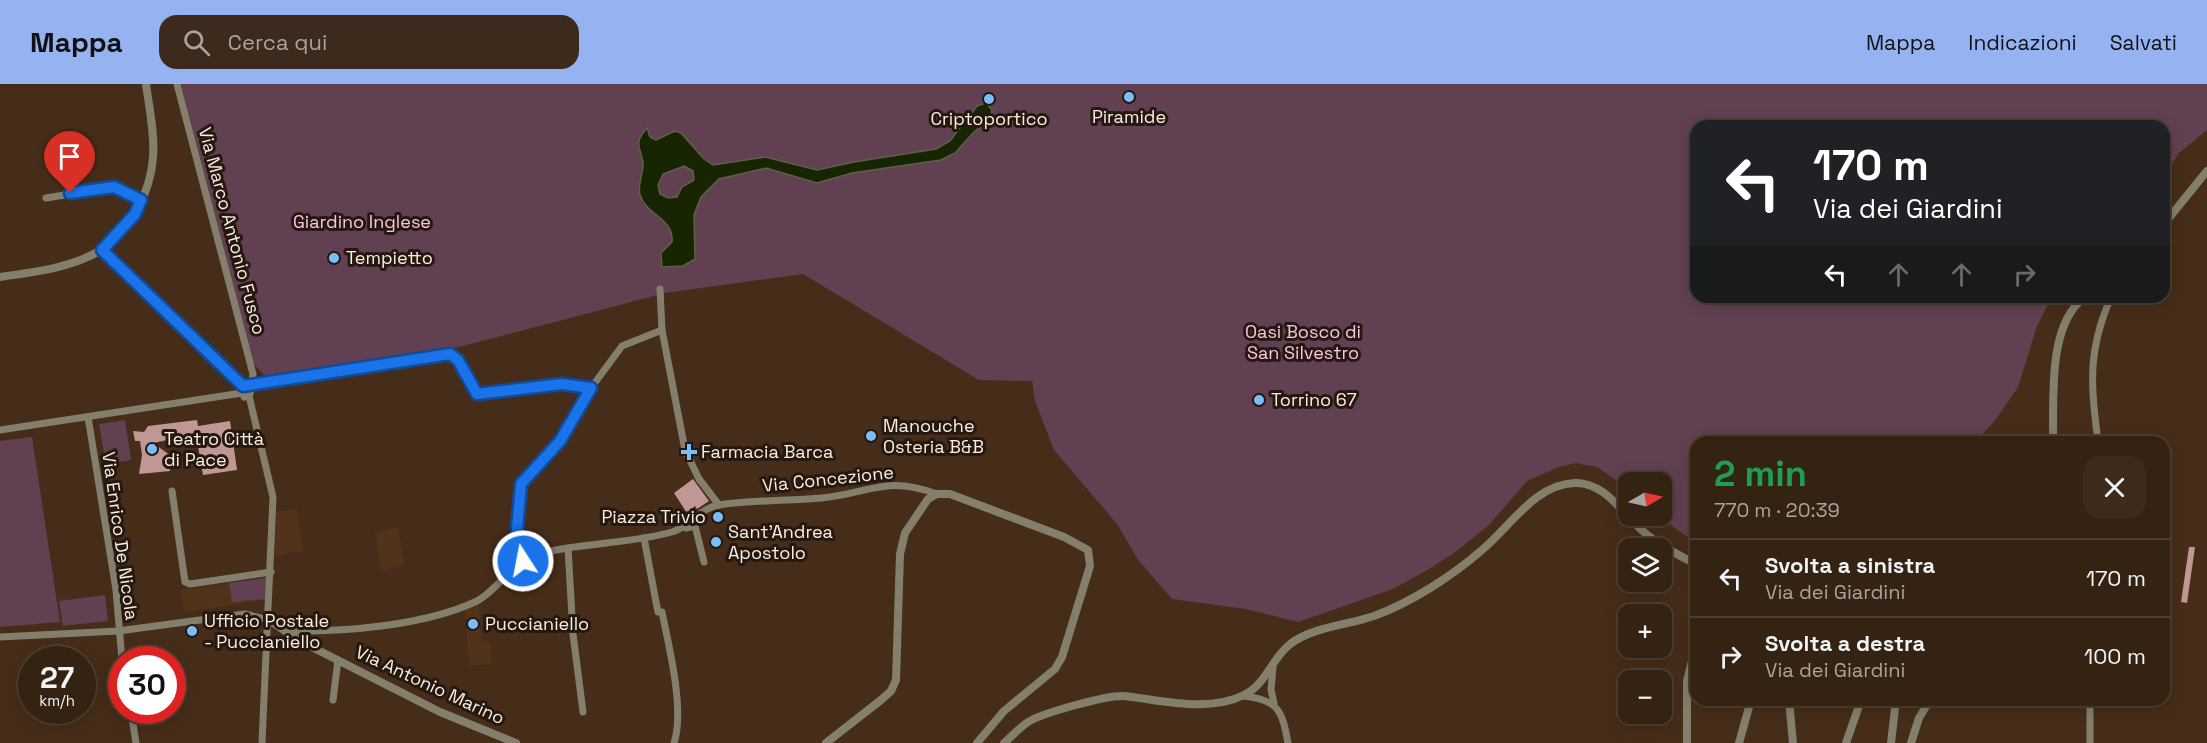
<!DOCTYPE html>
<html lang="it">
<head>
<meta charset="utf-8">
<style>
	:root { --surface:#342213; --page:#3c2a1c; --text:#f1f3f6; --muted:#a9a4a0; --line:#4e3f33; --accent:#95b2f1 }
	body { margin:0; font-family:"Space Grotesk",sans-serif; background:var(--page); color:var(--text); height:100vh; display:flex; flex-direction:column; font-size:22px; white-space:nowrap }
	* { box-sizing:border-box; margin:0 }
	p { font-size:20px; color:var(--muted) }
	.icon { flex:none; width:33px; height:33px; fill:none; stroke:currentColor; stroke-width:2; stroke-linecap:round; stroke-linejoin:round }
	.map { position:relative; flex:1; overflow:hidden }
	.drawer { position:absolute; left:1690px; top:352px; width:480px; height:270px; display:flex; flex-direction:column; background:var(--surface); border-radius:18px; box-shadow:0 3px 15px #0003,0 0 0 2px var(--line) }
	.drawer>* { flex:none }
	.guide { position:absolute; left:1690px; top:36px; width:480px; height:183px; border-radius:18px; box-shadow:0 3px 15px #0003,0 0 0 2px var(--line); background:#202124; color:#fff; overflow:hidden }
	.needle { width:39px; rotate:81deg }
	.tools { position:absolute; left:1618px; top:388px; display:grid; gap:12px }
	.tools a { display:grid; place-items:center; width:54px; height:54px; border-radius:12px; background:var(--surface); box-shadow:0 3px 15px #0003,0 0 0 2px var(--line); font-size:30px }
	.speed { position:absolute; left:18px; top:562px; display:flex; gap:12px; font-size:30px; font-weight:700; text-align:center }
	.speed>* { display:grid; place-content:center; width:78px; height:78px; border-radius:50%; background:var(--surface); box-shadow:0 3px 15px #0003,0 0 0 2px var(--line); line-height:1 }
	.speed small { font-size:15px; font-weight:400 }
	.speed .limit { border:9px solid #d22; background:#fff; color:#111 }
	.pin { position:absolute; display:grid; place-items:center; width:51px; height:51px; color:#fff; margin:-62px -26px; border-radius:50% 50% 50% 0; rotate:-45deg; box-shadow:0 0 6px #0007 }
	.pin .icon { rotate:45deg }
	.me { position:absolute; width:66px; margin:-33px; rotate:349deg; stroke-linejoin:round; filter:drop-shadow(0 0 4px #0008) }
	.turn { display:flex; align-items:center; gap:21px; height:126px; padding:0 24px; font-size:27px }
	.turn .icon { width:78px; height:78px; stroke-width:2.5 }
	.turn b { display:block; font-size:42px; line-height:51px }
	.lanes { display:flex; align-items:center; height:57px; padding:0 24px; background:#0003; justify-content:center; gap:30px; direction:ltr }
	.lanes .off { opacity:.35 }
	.round { display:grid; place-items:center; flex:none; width:63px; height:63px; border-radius:18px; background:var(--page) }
	.head { display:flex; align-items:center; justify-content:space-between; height:102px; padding:0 24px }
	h1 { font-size:36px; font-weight:700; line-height:45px; color:#1e9e55 }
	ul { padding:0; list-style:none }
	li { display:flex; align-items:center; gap:18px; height:78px; padding:0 24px; border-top:2px solid var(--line) }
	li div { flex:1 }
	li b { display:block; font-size:22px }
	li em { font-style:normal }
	header { display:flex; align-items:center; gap:36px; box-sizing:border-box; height:84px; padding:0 30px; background:var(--accent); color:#111 }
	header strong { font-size:28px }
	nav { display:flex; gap:33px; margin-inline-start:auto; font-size:21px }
	.search { width:420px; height:54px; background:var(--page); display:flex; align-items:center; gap:15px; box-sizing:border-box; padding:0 21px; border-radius:18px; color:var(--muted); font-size:22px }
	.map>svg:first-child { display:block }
	.built { fill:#51331a }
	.green { fill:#614151 }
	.water { fill:#182503; stroke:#5d6146; stroke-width:1.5; fill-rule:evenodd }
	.building { fill:#bf9794 }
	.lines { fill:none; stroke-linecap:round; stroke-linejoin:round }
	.minor { stroke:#847f6d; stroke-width:7 }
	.tertiary { stroke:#847f6d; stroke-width:8 }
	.route-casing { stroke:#114b97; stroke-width:15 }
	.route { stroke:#1a73e8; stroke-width:10 }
	.poi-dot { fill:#7abef8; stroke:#241810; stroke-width:2 }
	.labels { text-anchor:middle; stroke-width:6; stroke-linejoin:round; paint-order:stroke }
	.poi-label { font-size:18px; fill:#fdede1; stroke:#241810; text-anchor:start }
	.park-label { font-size:18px; fill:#fcc5df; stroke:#241810 }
	.street-label { font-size:18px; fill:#fdede1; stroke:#241810 }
</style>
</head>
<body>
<header>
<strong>Mappa</strong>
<div class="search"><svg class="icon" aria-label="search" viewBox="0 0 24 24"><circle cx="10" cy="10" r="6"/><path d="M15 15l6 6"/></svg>Cerca qui</div>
<nav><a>Mappa</a><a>Indicazioni</a><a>Salvati</a></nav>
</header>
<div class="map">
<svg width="2207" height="659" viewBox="0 0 2207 659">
	<rect width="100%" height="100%" fill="#462d19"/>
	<g class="built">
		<polygon points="297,425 303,467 272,472 273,428"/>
		<polygon points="398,443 405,481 381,487 375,448"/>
		<polygon points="266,494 265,516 184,528 181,506"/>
		<polygon points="470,522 479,522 481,555 491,560 492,580 469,582 465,526 469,525"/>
	</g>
	<g class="green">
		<polygon points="181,0 2207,0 2207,46 2179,69 2165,90 2164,42 1696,42 1696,213 2052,213 2037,242 2018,303 1994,338 1975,358 1696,358 1696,459 1658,432 1662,432 1662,399 1629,399 1629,405 1597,383 1576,379 1559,383 1527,397 1489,441 1454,469 1429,485 1393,505 1298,538 1246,525 1172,515 1139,477 1117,440 1054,366 1035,317 1032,297 979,296 803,190 665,209 459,263 265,292 253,279"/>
		<polygon points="125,336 131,376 106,380 99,340"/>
		<polygon points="32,353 60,538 0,543 0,357"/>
		<polygon points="266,494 265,515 232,518 229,499"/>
		<polygon points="105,511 108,537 63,542 59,517"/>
	</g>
	<path class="water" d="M 986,19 L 992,26 L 989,36 L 974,48 L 955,69 L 941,76 L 852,89 L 817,99 L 766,84 L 719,95 L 701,113 L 694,131 L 695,175 L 683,182 L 662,183 L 661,169 L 672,158 C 674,134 647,132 640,111 C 637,100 644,89 643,78 C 640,62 633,60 647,44 L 650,53 L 656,56 L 675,47 L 681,49 L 704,75 L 713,81 L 765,73 L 817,86 L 854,78 L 936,65 L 950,57 L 977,22 ZM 684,82 L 693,87 L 694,96 L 682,103 L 677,113 L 668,114 L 660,110 L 658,101 L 663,90 Z"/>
	<g class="building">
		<polygon points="197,336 198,342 230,337 237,386 203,391 196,350 153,359 178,377 169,379 170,387 139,390 142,371 140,357 135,357 133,347 144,348 148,342"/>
		<polygon points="693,395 709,417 697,425 695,422 687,429 674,409"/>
		<polygon points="2189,463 2195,463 2187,519 2181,518"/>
	</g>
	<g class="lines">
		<g class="minor">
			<polyline points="177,0 253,290 250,310 244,313 242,306 247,300 250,301 450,270 458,276 477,310 562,300 591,304 622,262 662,246 685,366 699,395 719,421"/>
			<polyline points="46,114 114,103 141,116"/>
			<polyline points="102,166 243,302"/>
			<polyline points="660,205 662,246"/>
			<polyline points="249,312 273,413 262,659"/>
			<polyline points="88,333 116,506 122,576"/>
			<polyline points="0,346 242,309"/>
			<path d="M 2098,358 C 2091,301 2087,268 2111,213"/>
			<polyline points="172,407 185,498 190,500 271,488"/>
			<polyline points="686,444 695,442 704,478"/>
			<path d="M 644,454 L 656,518 L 658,528 L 662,528 C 669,563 685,626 674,659"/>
			<polyline points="568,464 573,550 583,628"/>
			<polyline points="523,476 517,445 521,400 560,357 591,304"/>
			<path d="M 285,547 C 344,548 424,542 477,517 C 495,508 514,479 529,473 C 575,458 625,461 672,448 C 689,443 701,424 718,421 C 752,416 788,417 822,414 C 871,409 885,391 937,410"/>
			<polyline points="0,553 118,547 245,530 269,536"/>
			<polyline points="1273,583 1271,606 1274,619"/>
			<path d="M 1242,612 C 1278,615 1282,626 1288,659"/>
			<polyline points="333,616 338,576"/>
			<polyline points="2090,616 2090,659"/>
			<polyline points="131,627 136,659"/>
		</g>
		<g class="tertiary">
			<polyline points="2164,140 2207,87"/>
			<path d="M 0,193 C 33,188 72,184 101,166 C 131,148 151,106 153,73 C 155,50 149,23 146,0"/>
			<path d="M 2053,358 C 2054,316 2047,240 2085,213"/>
			<polyline points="269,536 300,557 440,628 516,659"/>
			<polyline points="1789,616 1793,659"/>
			<polyline points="826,659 881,616 891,607 896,596 900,470 905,449 928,415 937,410 950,410 1064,453 1088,466 1090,482 1062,573 1055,585 1004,627 977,659"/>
			<path d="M 1004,659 C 1012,652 1019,644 1028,638 C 1042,629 1107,611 1124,612 C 1161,616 1208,629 1244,611 C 1266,600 1271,576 1289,561 C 1311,543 1348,541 1374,532 C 1412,518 1452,492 1482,466 C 1510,443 1535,400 1575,399 C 1608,398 1626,436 1650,453 C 1664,464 1680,472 1696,480"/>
			<polyline points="1687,659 1687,597 1696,561"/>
			<polyline points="1739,659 1751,616"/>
			<polyline points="1846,659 1861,616"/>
			<polyline points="1891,659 1896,616"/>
			<polyline points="1911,659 1919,634 1930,616"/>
		</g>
	</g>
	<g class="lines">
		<defs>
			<polyline id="route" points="70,109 114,103 141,116 135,130 102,166 243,302 450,270 458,276 477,310 562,300 591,304 560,357 521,400 517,445 523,477"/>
		</defs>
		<use href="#route" class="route-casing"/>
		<use href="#route" class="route"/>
	</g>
	<g class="poi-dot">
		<circle cx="1129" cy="13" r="6"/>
		<circle cx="989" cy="15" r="6"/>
		<circle cx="334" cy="174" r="6"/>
		<circle cx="1259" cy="316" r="6"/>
		<circle cx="871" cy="352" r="6"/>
		<circle cx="152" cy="365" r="6"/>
		<path d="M686 359h6v6h6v6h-6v6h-6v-6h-6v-6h6z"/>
		<circle cx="718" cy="433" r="6"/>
		<circle cx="716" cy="458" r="6"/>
		<circle cx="473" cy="540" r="6"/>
		<circle cx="192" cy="547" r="6"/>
	</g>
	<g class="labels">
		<g class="poi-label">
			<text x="1129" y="39" text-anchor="middle">Piramide</text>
			<text x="989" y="41" text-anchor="middle">Criptoportico</text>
			<text x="346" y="180">Tempietto</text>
			<text x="1271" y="322">Torrino 67</text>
			<text x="883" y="348">Manouche<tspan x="883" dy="21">Osteria B&amp;B</tspan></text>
			<text x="164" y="361">Teatro Città<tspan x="164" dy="21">di Pace</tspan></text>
			<text x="701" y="374">Farmacia Barca</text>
			<text x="706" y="439" text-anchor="end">Piazza Trivio</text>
			<text x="728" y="454">Sant'Andrea<tspan x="728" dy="21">Apostolo</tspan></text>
			<text x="204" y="543">Ufficio Postale<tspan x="204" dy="21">- Puccianiello</tspan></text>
			<text x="485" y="546">Puccianiello</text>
		</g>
		<g class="park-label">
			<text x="362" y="144">Giardino Inglese</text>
			<text x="1303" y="254">Oasi Bosco di<tspan x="1303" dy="21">San Silvestro</tspan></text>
		</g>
		<g class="street-label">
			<text transform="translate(232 147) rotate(75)" y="6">Via Marco Antonio Fusco</text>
			<text transform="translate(828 395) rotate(-6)" y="6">Via Concezione</text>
			<text transform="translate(120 452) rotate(82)" y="6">Via Enrico De Nicola</text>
			<text transform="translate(430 601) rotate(25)" y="6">Via Antonio Marino</text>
		</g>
	</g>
</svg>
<div class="tools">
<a><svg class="needle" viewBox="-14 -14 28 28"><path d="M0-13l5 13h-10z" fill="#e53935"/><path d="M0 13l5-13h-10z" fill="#a9a4a0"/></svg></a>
<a><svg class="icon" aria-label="layers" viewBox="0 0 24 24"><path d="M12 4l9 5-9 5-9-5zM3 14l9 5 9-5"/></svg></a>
<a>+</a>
<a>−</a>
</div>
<div class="speed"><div>27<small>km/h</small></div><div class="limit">30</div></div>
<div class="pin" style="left:70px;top:109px;background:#d93025"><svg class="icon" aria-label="arrive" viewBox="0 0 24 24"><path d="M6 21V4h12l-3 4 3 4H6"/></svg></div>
<svg class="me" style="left:523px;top:477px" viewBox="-20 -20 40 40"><circle r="17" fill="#1a73e8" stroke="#fff" stroke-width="3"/><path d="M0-11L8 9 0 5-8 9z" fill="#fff"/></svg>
<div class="guide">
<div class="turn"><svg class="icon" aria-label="left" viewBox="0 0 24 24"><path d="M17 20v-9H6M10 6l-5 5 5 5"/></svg><div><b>170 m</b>Via dei Giardini</div></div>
<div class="lanes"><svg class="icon" aria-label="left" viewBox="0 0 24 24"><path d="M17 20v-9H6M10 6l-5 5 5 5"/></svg><svg class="icon off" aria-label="ahead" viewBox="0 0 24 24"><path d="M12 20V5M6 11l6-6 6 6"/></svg><svg class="icon off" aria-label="ahead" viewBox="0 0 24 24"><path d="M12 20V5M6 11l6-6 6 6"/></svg><svg class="icon off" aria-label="right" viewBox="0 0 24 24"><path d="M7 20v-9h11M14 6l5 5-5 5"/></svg></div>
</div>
<section class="drawer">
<div class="head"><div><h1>2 min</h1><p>770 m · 20:39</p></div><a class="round"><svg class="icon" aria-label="close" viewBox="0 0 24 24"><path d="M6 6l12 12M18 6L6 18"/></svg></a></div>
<ul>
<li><svg class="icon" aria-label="left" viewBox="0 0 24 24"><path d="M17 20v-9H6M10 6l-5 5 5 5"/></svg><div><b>Svolta a sinistra</b><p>Via dei Giardini</p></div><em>170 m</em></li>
<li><svg class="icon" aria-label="right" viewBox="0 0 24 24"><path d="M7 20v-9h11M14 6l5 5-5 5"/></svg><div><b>Svolta a destra</b><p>Via dei Giardini</p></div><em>100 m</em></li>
</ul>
</section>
</div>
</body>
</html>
